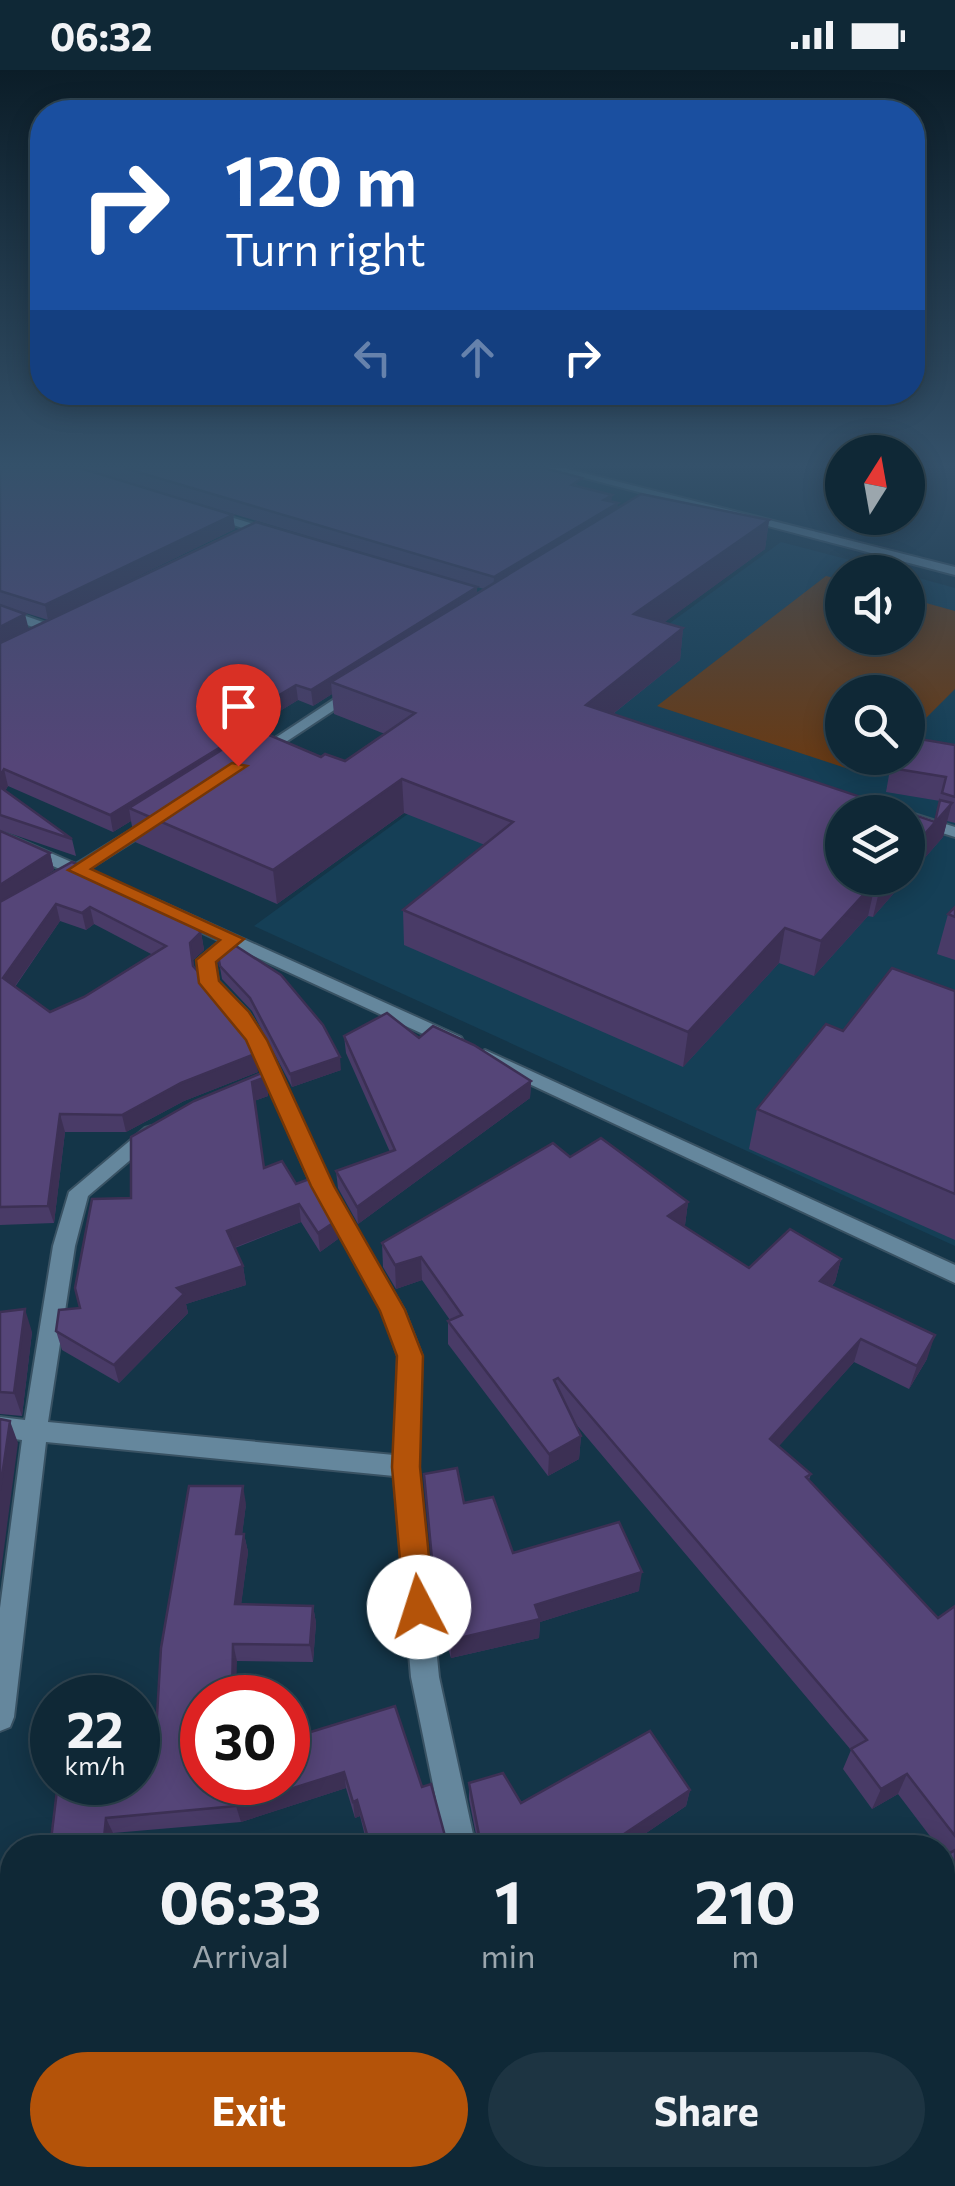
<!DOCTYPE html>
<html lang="en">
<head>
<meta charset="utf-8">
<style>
	:root { --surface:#0f2836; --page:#1d3442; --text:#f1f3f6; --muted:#9ba6ad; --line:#2f4451; --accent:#b45309 }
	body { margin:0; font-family:Commissioner,sans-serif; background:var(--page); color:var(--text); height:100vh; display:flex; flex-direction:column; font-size:38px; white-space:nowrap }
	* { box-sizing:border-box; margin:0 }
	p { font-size:32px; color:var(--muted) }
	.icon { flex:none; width:55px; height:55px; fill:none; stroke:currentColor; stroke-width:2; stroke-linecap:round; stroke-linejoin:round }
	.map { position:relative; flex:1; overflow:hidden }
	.details { position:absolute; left:0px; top:1765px; width:955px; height:352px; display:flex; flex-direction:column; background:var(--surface); border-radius:40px 40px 0 0; box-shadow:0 5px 25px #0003,0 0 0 2px var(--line) }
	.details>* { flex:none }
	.banner { position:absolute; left:30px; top:30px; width:895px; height:305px; border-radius:40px; box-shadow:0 5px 25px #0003,0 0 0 2px var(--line); background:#1a4fa0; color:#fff; overflow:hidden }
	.needle { width:65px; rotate:11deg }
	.controls { position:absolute; left:825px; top:365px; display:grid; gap:20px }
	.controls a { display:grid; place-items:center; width:100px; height:100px; border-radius:50%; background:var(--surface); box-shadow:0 5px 25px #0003,0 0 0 2px var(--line); font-size:50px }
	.speed { position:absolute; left:30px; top:1605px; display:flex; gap:20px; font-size:50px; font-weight:700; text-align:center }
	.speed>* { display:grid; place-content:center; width:130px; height:130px; border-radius:50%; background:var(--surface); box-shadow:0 5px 25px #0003,0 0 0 2px var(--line); line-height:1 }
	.speed small { font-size:25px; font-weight:400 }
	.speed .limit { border:15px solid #d22; background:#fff; color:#111 }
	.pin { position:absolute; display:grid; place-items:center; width:85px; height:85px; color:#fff; margin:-102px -42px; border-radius:50% 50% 50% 0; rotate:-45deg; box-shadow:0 0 10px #0007 }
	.pin .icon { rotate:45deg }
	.me { position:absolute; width:110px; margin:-55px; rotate:355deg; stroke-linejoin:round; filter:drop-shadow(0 0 8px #0008) }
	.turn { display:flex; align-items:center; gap:35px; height:210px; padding:0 30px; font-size:45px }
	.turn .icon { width:130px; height:130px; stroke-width:2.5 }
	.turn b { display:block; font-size:70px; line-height:85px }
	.lanes { display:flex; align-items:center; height:95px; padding:0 30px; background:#0003; justify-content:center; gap:50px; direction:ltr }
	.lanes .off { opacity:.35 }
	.eta { display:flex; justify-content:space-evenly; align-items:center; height:170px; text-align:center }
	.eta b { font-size:60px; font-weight:700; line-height:70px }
	.primary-button { display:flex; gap:20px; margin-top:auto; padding:20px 30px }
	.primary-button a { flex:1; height:115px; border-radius:60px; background:var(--accent); color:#fff; font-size:40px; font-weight:700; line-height:115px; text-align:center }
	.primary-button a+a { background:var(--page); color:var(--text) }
	.status { display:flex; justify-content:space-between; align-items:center; height:70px; padding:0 50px; background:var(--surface); direction:ltr }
	.status svg { height:28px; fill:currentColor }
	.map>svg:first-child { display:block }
	.built { fill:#153f56; fill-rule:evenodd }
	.green { fill:#683a14 }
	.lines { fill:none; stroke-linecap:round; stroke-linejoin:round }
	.lane-casing { stroke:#395263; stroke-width:4 }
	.street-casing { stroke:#395263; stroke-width:4 }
	.lane { fill:#65879d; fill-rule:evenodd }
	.street { fill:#65879d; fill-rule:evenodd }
	.wall { fill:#493b67; fill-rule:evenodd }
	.shaded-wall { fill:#3c3054 }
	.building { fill:#554578; stroke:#3c3054; stroke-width:2.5; fill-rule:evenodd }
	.route { fill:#b45309; stroke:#753606; stroke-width:2.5 }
</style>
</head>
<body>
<div class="status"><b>06:32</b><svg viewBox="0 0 49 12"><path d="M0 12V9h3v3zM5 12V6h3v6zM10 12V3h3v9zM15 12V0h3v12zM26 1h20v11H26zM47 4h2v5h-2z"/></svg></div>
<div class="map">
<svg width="955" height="2116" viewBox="0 0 955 2116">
	<rect width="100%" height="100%" fill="#143548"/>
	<path class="built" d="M 781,472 L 896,502 L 842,502 L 842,568 L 908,568 L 908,505 L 955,518 L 955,1176 L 254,856 ZM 842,622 L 908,622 L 908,688 L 842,688 ZM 842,742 L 908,742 L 908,808 L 842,808 Z"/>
	<polygon class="green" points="826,506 842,510 842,568 908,568 908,528 955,541 955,619 908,666 908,622 842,622 842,688 885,688 867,705 657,636"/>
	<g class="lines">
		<defs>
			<polygon id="lane" points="907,742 908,742 914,744 955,757 955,767 908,752"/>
			<g id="street">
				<polygon points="547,398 564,398 955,497 955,505"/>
				<polygon points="207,440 274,460 276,463 270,467 203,445 201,443"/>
				<polygon points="0,537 54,556 56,559 49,563 0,545"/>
				<polygon points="351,618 363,621 263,687 258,688 251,684"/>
				<polygon points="154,746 162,751 160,754 89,799 98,806 90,811 78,807 63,809 61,805 64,801 0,772 0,761 76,794"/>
				<polygon points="148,826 461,967 463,971 461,975 447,975 234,877 215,892 218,911 249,943 266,970 332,1116 404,1240 422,1286 418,1397 439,1607 476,1778 446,1778 411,1607 394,1406 46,1372 14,1647 10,1657 0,1661 0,1538 22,1370 0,1367 0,1347 25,1350 53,1176 69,1122 145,1058 152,1056 162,1063 88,1126 75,1176 48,1352 394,1385 398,1286 382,1241 312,1116 248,970 235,951 200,913 197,890 220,871 142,835 140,831"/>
				<polygon points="485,980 955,1195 955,1213 478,990 475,986"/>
				<polygon points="27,2105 75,2105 71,2116 23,2116"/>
				<polygon points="625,2105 662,2105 666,2116 629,2116"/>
			</g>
		</defs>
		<use href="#lane" class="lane-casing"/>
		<use href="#street" class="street-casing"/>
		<use href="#lane" class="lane"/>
		<use href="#street" class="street"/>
	</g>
	<g class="wall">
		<polygon points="0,398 233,445 235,459 48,550 0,535"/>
		<path d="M 80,398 L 544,398 L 612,432 L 618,438 L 769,450 L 765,479 L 663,553 L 683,558 L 680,590 L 613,644 L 935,752 L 940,731 L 886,722 L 892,688 L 908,688 L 955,675 L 955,753 L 947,751 L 943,767 L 873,847 L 868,846 L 814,906 L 779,893 L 683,997 L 404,875 L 403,840 L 485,775 L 404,743 L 277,834 L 135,772 L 131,751 L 113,762 L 8,716 L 5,721 L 72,769 L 76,786 L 0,760 L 0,535 L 29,560 L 477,524 L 484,519 ZM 332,624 L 334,644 L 385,664 L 345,691 L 237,671 L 237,667 L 298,630 L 313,636 Z"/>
		<path d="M 0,761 L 50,783 L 54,800 L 26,818 L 201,862 L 204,880 L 193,890 L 194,897 L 258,1002 L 184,1031 L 126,1062 L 65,1062 L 54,1153 L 0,1155 ZM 60,851 L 86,860 L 94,854 L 153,885 L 84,927 L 50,942 L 15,917 Z"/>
		<polygon points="955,837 955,890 937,884 948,844"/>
		<polygon points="217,880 341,1000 292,1017 252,941 222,909"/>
		<polygon points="955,921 955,1170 749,1079 757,1039 843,961"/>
		<polygon points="344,966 419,968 531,1011 530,1028 358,1154 338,1118 336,1101 390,1082 346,983"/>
		<polygon points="266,1007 268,1026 254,1031 264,1098 296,1114 338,1169 320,1182 301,1152 235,1178 243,1196 246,1215 186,1234 188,1243 119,1313 62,1280 56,1261 80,1238 131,1128"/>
		<polygon points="570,1087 688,1132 685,1155 683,1156 749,1198 841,1189 835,1212 832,1216 927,1289 909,1319 854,1292 778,1376 811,1404 809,1410 938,1548 955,1536 955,1840 942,1849 942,1788 945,1786 942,1782 942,1778 939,1778 898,1724 872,1739 843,1699 851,1680 574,1352 581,1366 579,1389 548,1406 448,1274 448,1251 450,1250 422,1210 396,1219 383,1197 382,1173"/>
		<polygon points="0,1242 32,1262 22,1346 0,1344"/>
		<polygon points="424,1404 464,1433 513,1483 639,1521 540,1552 539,1568 451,1588 436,1540"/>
		<polygon points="246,1434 242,1464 244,1464 248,1482 241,1534 313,1536 316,1553 313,1592 237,1591 202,1712 288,1669 422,1717 445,1766 476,1765 469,1729 469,1713 521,1733 690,1720 686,1736 624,1778 368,1778 360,1746 355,1748 346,1718 241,1752 113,1763 50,1778 155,1680"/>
		<polygon points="12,1833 12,2068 3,2070 0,2067 0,1847"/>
		<polygon points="891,2105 942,2105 955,2116 898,2116"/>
	</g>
	<g class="shaded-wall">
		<polygon points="612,425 611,437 618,433 617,447 493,522 494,507"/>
		<polygon points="233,445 235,459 48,550 45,535"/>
		<polygon points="769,450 765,479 632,576 634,544"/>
		<polygon points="477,517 477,532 331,612 332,624 313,636 311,620"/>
		<polygon points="25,544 29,560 0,574 0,557"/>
		<polygon points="683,558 680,590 584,667 586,635"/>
		<polygon points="296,615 298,630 237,667 239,683 129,738 131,751 113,762 110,745 221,660"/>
		<polygon points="4,699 8,716 0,730 0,706"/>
		<polygon points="402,709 404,743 277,834 273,800"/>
		<polygon points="952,733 943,767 873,847 881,813 885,808 908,808 908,783"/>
		<polygon points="50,783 54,800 0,835 0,815"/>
		<polygon points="876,811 868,846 814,906 821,871"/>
		<polygon points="56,834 60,851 8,926 3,908"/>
		<polygon points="90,837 94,854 86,860 82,843"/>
		<polygon points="785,858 779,893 683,997 688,962"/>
		<polygon points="201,862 204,880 193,890 190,873"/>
		<polygon points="255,984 258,1002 184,1031 126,1062 122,1045 181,1013"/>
		<polygon points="340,987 341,1000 292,1017 290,1004"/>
		<polygon points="266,1007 268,1026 254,1031 252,1012"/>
		<polygon points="531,1011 530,1028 358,1154 357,1137"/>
		<polygon points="60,1044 65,1062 54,1153 48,1136"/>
		<polygon points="688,1132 685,1155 665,1170 668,1146"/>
		<polygon points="299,1134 301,1152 230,1179 227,1161"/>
		<polygon points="336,1151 338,1169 320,1182 318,1163"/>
		<polygon points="421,1187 422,1210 396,1219 395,1195"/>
		<polygon points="841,1189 835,1212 815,1234 820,1211"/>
		<polygon points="243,1196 246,1215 186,1234 188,1243 119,1313 114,1295 177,1218"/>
		<polygon points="25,1239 32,1262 22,1346 14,1323"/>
		<polygon points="935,1265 927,1289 909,1319 917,1296"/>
		<polygon points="861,1269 854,1292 765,1392 770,1369"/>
		<polygon points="10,1351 18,1373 0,1509 0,1420"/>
		<polygon points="581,1366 579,1389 548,1406 549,1384"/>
		<polygon points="243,1416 246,1434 240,1482 236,1464"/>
		<polygon points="244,1464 248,1482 239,1552 235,1534"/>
		<polygon points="642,1502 639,1521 540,1552 539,1568 451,1588 451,1570 535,1535"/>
		<polygon points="313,1536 316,1553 313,1592 310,1575"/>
		<polygon points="233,1574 237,1591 236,1628 232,1628"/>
		<polygon points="344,1702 346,1718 241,1752 236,1736"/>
		<polygon points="907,1704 898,1724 872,1739 881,1719"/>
		<polygon points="690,1720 686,1736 624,1778 603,1778"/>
		<polygon points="357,1730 360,1746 355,1748 353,1732"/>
		<polygon points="106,1748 113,1763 111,1778 103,1778"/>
		<polygon points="955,1830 955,1840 942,1849 950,1833"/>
	</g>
	<g class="building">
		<polygon points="0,398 80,398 233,445 45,535 0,521"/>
		<polygon points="124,398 544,398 582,408 572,415 612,425 604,430 618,433 494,507"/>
		<polygon points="641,424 769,450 634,544 683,558 586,635 935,752 940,730 952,733 908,783 908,742 842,742 842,808 885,808 881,813 876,811 821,871 785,858 688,962 403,840 513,752 402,709 273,800 129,738 255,659 321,687 325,684 345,691 415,643 331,612"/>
		<polygon points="256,452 477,517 311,620 296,615 221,660 237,667 110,745 4,699 0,706 0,573"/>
		<polygon points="0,535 25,544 0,557"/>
		<polygon points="908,667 955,675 955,727 942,723 946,707 891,698 893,688 908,688"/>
		<polygon points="0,717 72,769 0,745"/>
		<polygon points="0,761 50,783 0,815"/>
		<path d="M 72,792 L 155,829 L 201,862 L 190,873 L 193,896 L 229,936 L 255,984 L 181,1013 L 122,1045 L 60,1044 L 48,1136 L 0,1137 L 0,832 ZM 56,834 L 82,843 L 90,837 L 166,876 L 84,927 L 50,942 L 3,908 Z"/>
		<polygon points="955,837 955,847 948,844"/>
		<polygon points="236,876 281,905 323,955 340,987 290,1004 250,928 220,896 217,880 224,883"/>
		<polygon points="892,898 955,921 955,1124 757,1039 826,954 843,961"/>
		<polygon points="387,943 419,968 433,956 474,975 531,1011 357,1137 336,1101 395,1080 344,966"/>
		<polygon points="264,1002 266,1007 252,1012 264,1098 282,1091 296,1114 312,1108 336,1151 318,1163 299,1134 227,1161 243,1196 177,1218 184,1224 114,1295 56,1261 59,1240 80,1238 75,1218 92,1129 131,1128 131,1067 194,1031"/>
		<polygon points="601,1068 688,1132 668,1146 749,1198 790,1159 841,1189 820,1211 935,1265 917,1296 861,1269 770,1369 811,1404 806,1407 938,1548 955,1536 955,1766 907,1704 881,1719 851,1679 867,1670 558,1308 554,1310 581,1366 549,1384 448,1251 462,1245 421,1187 395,1195 382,1173 553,1073 570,1087"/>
		<polygon points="25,1239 14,1323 0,1322 0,1242"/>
		<polygon points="0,1349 10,1351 0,1420"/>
		<polygon points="457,1398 464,1433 493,1427 513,1483 619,1452 642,1502 535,1535 540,1549 451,1570 435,1521 424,1404"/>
		<polygon points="189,1416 243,1416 236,1464 244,1464 235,1534 313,1536 310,1575 233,1574 232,1628 202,1628 202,1712 288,1712 288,1669 395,1636 422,1717 431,1714 445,1766 479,1765 469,1713 503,1703 521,1733 650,1661 690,1720 603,1778 371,1778 357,1730 353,1732 344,1702 236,1736 106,1748 103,1778 50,1778 58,1712 138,1712 138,1681 155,1680 161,1578"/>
		<polygon points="955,1780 955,1830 950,1833 942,1822 942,1788"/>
		<polygon points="12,1833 12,2050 0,2052 1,1835"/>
		<polygon points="955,2011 955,2116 918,2116 911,2105 942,2105 942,2020"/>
		<polygon points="107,2105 421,2105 424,2111 433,2105 520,2105 525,2116 89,2116"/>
	</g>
	<linearGradient id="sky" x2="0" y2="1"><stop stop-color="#0b1d28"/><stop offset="0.57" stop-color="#34516a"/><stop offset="1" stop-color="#34516a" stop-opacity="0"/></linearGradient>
	<rect width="955" height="694" fill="url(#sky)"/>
	<polygon class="route" points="232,693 247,696 91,799 244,869 216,892 219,911 249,942 267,970 334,1116 405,1240 423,1286 420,1397 434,1537 430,1547 419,1551 408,1547 404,1537 392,1397 397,1286 380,1241 311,1116 246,970 199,913 196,890 220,870 68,800"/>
</svg>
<div class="controls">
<a><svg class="needle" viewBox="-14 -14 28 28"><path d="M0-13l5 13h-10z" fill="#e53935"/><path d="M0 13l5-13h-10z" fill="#9ba6ad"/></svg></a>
<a><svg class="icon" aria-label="sound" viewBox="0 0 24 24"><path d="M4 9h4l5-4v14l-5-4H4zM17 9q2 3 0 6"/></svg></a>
<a><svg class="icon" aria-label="search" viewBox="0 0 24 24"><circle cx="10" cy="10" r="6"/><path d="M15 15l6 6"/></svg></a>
<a><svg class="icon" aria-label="layers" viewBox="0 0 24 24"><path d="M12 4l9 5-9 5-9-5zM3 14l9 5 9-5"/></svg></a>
</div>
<div class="speed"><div>22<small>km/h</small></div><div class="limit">30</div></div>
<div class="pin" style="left:238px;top:696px;background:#d93025"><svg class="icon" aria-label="arrive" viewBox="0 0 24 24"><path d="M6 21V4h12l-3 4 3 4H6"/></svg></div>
<svg class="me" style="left:419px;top:1537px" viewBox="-20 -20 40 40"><circle r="19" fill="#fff"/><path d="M0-13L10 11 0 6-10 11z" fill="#b45309"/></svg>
<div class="banner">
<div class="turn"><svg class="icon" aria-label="right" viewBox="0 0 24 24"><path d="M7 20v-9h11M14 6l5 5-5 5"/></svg><div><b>120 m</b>Turn right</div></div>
<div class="lanes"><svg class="icon off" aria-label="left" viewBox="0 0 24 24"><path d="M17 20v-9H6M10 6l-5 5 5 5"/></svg><svg class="icon off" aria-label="ahead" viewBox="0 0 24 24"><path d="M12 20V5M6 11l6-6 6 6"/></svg><svg class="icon" aria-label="right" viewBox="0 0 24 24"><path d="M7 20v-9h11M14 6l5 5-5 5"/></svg></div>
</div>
<section class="details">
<div class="eta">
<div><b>06:33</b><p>Arrival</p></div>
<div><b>1</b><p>min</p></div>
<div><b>210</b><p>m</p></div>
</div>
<div class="primary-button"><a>Exit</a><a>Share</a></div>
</section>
</div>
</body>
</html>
